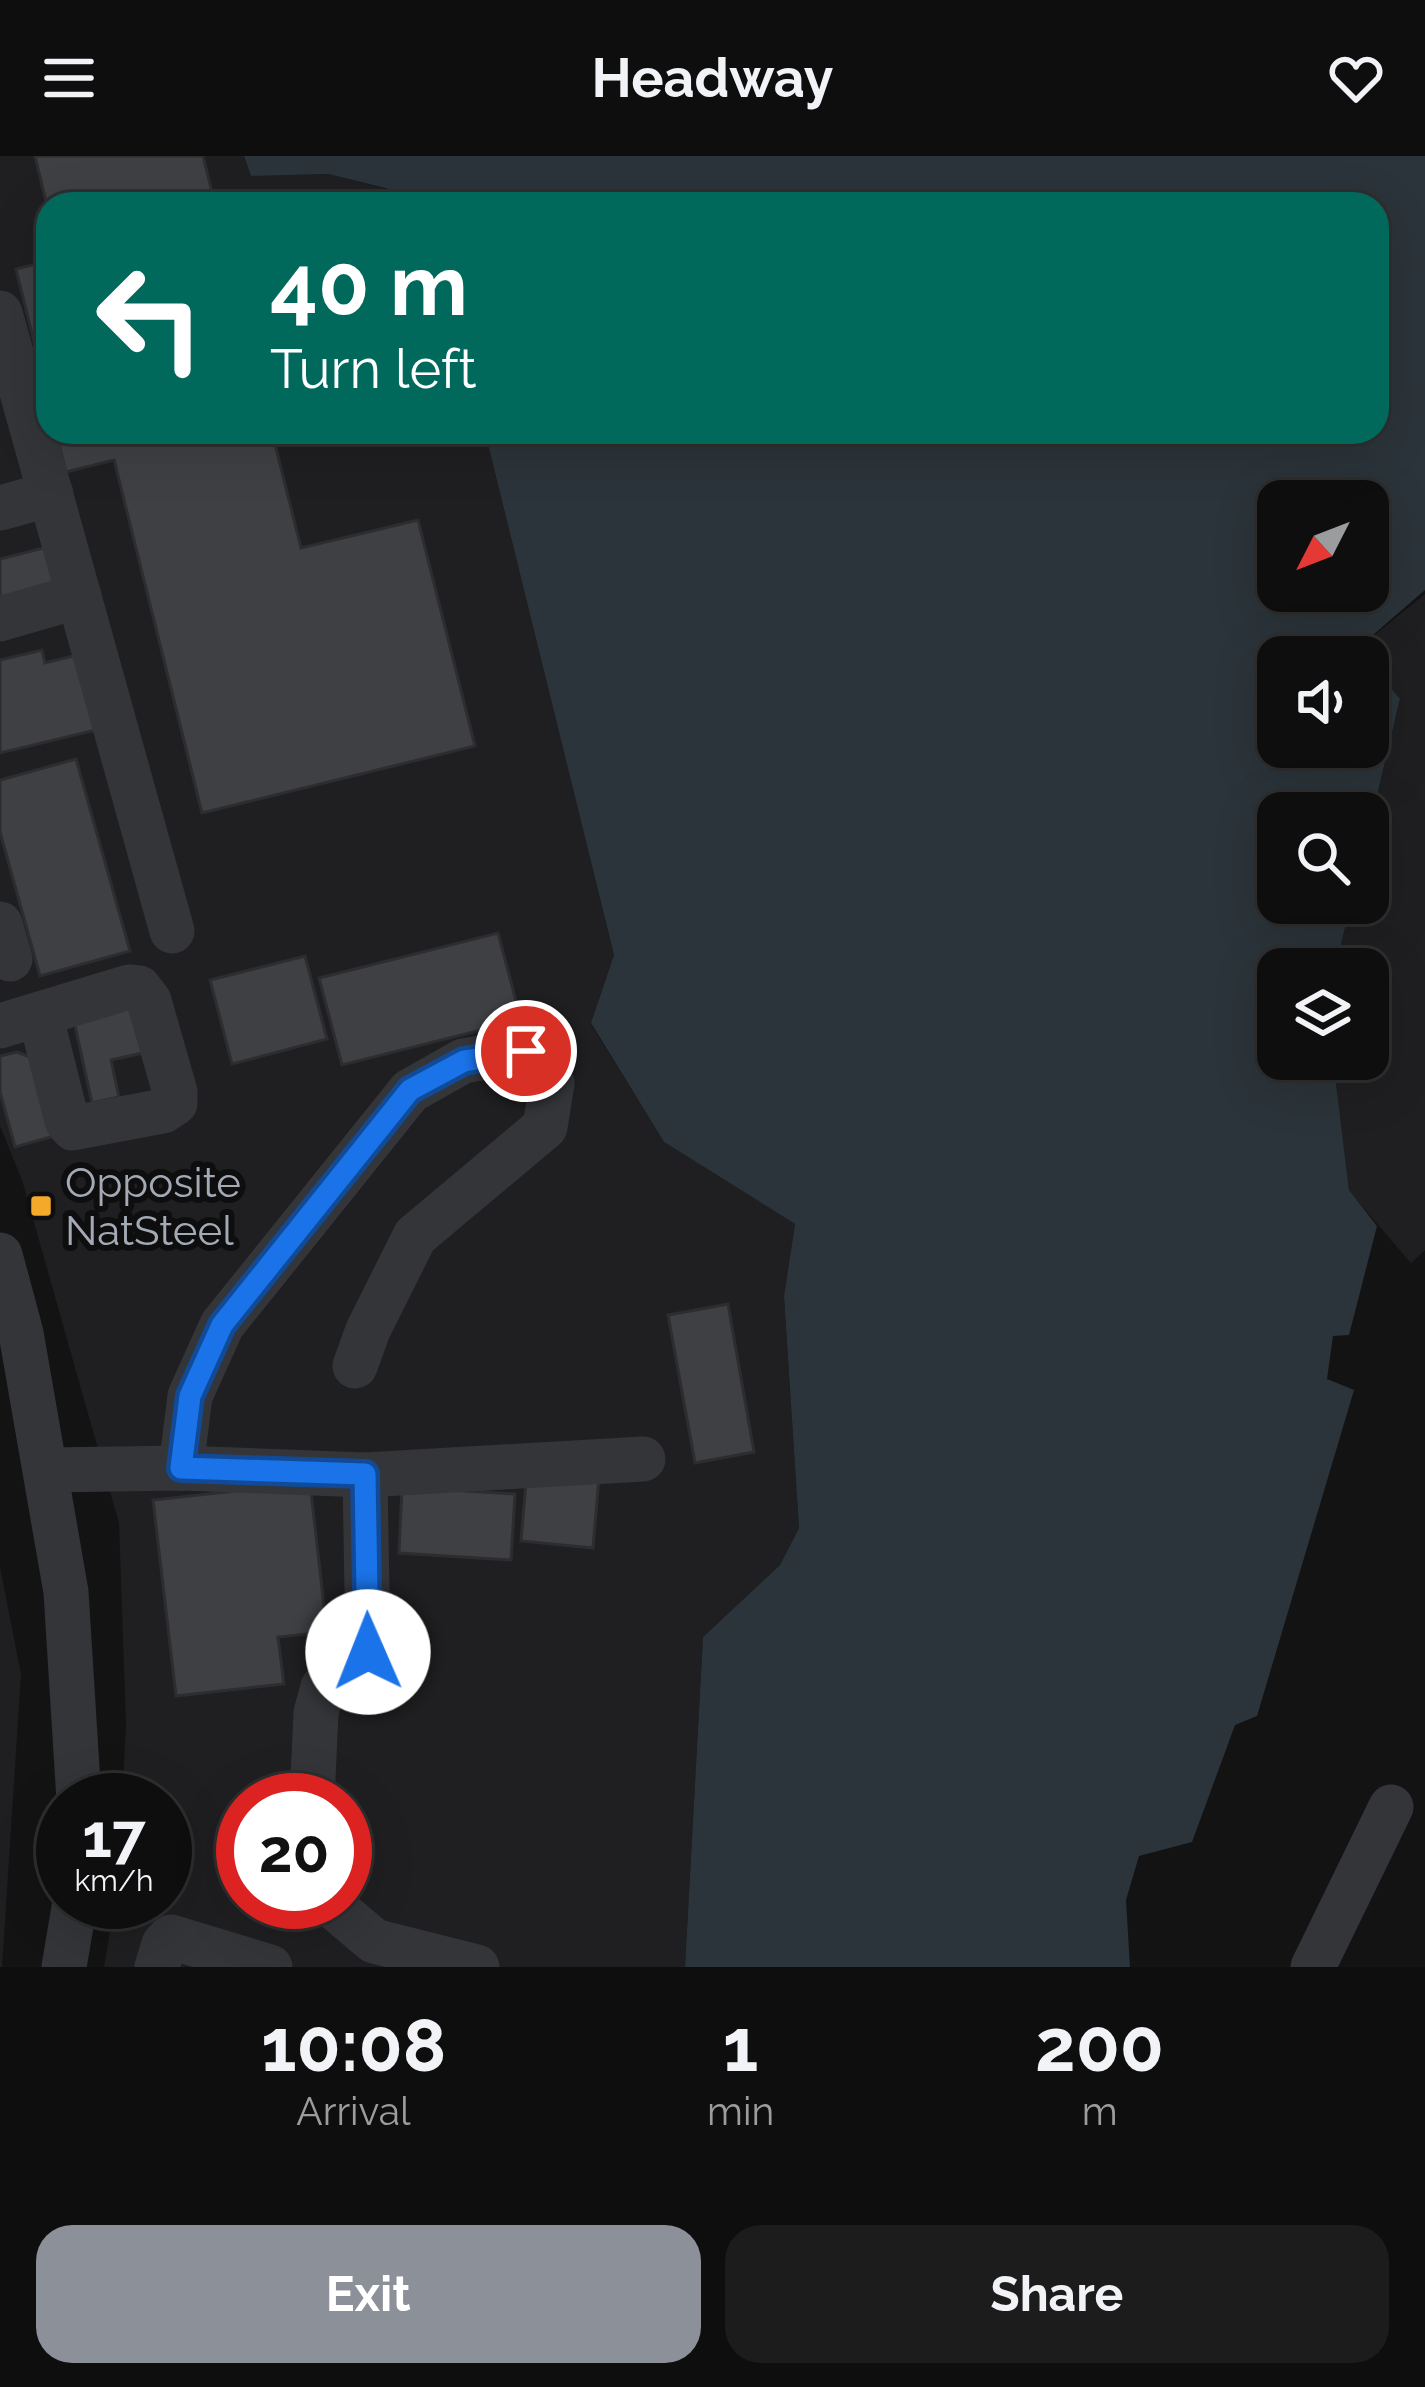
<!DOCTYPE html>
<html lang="en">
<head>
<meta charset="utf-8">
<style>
	:root { --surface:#0e0e0f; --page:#1c1c1d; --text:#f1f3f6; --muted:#9b9c9e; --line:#2e2e2f; --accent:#8c9099 }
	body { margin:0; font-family:Raleway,sans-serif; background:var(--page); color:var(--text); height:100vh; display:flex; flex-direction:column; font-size:45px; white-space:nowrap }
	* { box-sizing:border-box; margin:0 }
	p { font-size:39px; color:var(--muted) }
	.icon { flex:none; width:66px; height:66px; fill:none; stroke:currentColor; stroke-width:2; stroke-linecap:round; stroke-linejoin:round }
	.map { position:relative; height:1811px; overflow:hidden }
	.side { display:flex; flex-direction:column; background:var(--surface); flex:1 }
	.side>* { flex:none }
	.banner { position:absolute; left:36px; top:36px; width:1353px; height:252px; border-radius:36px; box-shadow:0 12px 48px #0002,0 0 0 3px var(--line); background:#00695c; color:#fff; overflow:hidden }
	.needle { width:78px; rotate:228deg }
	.tools { position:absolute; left:1257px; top:324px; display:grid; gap:24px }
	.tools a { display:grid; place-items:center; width:132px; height:132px; border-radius:24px; background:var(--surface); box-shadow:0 12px 48px #0002,0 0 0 3px var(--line); font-size:60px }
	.speed { position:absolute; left:36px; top:1617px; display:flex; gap:24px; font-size:60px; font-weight:700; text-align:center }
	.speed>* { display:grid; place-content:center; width:156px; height:156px; border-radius:50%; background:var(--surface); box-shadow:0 12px 48px #0002,0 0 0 3px var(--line); line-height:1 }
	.speed small { font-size:30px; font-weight:400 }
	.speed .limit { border:18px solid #d22; background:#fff; color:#111 }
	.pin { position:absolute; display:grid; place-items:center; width:102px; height:102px; color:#fff; margin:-51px; border:6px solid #fff; border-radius:50%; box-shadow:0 3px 12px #0007 }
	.me { position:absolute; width:132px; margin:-66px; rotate:359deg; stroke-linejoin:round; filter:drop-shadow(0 0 9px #0008) }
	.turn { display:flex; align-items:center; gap:42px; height:252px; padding:0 36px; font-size:54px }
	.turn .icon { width:156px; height:156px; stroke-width:2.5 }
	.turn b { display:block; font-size:84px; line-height:102px }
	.eta { display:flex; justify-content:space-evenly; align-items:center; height:204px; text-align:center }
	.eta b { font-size:72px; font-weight:700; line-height:84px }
	.button { display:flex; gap:24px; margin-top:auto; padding:24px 36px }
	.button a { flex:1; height:138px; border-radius:36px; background:var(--accent); color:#fff; font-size:48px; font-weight:700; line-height:138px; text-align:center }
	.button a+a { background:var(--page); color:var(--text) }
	header { display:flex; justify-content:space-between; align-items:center; height:156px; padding:0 36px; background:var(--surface); font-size:54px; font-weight:700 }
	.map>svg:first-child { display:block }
	.built { fill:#1f1f21; fill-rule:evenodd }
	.water { fill:#2b343a; fill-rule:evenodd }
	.building { fill:#3f4044; stroke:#2d2d30; stroke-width:3 }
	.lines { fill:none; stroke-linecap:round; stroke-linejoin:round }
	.minor { stroke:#343539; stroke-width:45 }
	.route-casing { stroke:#114b97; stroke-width:30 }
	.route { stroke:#1a73e8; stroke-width:21 }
	.poi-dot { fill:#f4a92b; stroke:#0e0e0f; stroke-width:4.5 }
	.labels { text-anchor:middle; stroke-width:12; stroke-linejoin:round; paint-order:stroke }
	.poi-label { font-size:42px; fill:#a4aab5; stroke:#0e0e0f; text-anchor:start }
</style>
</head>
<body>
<header><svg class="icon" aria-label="menu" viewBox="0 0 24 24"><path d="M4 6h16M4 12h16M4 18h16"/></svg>Headway<svg class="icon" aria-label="heart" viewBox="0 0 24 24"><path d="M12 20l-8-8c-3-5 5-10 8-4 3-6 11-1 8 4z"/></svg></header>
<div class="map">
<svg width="1425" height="1811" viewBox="0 0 1425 1811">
	<rect width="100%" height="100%" fill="#131314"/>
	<g class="built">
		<path d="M 0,0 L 244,0 L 251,20 L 328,18 L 417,41 L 421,48 L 48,48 L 48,276 L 485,276 L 614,799 L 591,868 L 664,986 L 795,1068 L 784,1140 L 799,1372 L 780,1409 L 703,1481 L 685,1811 L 104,1811 L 115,1746 L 165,1746 L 165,1644 L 122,1644 L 126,1568 L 119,1367 L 22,1024 L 0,970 ZM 243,1644 L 345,1644 L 345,1746 L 243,1746 Z"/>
		<polygon points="1425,438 1425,1094 1411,1107 1349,1035 1333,903 1368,903 1368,813 1335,813 1351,747 1368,747 1368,677 1400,544 1357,493"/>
		<polygon points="0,1411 21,1518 2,1811 0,1811"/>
	</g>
	<path class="water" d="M 244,0 L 1425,0 L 1425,434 L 1358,492 L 1365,501 L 1278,501 L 1278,591 L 1368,591 L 1368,505 L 1400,543 L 1368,677 L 1368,657 L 1278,657 L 1278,747 L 1351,747 L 1335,813 L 1278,813 L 1278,903 L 1333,903 L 1349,1034 L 1377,1070 L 1349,1179 L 1333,1180 L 1327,1223 L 1354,1234 L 1257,1560 L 1235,1569 L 1192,1686 L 1139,1700 L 1126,1744 L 1130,1811 L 685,1811 L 703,1481 L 780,1409 L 799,1372 L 784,1140 L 795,1068 L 664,986 L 591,867 L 614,799 L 485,276 L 1377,276 L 1377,48 L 421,48 L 417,40 L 328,18 L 251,20 ZM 1278,345 L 1368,345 L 1368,435 L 1278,435 Z"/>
	<g class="building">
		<polygon points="35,0 203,0 215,48 48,48 48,54"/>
		<polygon points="48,105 48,243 16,113"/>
		<polygon points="56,276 272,276 301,392 418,364 475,590 202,657 114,304 66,316"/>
		<polygon points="47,391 57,430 0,444 0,403"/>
		<polygon points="42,494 45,507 81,498 100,573 0,597 0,504"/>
		<polygon points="76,603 130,795 40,820 0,676 0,624"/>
		<polygon points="498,777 521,864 342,909 319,822"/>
		<polygon points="305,800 327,883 232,908 210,824"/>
		<polygon points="131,843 143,897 111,904 119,941 92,947 72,856"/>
		<polygon points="17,896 38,904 58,979 15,991 0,936 0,900"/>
		<polygon points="728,1148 754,1296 695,1307 668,1159"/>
		<polygon points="527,1315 599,1322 593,1392 521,1385"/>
		<polygon points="310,1327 327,1476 278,1481 284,1528 176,1540 153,1344"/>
		<polygon points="402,1331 515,1338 511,1404 399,1397"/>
	</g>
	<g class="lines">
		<g class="minor">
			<polyline points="0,157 172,775"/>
			<polyline points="0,352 51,338"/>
			<polyline points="0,463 79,440"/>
			<polyline points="0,768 10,803"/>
			<polyline points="0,870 129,831 139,832 149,845 175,936 175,947 163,955 73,972 67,965 40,858"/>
			<polyline points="0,1099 21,1177 66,1436 79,1644"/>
			<polyline points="181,1312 190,1240 222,1169 410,935 463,905 526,895 552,927 545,971 415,1080 368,1174 355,1210"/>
			<polyline points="48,1314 181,1312 365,1319 643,1303"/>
			<polyline points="312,1644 316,1557 323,1531 353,1513 368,1495 365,1319"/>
			<polyline points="328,1746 374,1785 477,1811"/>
			<polyline points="64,1811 75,1746"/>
			<polyline points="157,1811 164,1788 171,1781 270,1811"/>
			<polyline points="1313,1811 1391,1651"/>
		</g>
	</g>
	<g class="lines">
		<defs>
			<polyline id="route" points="368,1496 365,1318 181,1312 190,1240 222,1169 410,934 464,905 526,895"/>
		</defs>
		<use href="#route" class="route-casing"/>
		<use href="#route" class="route"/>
	</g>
	<rect class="poi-dot" x="29" y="1038" width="24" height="24" rx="6"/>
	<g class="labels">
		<g class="poi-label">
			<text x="65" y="1041">Opposite<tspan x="65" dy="48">NatSteel</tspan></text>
		</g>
	</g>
</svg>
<div class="tools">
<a><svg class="needle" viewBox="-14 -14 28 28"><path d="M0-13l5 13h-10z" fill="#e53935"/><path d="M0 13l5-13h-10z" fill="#9b9c9e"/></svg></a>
<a><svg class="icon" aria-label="sound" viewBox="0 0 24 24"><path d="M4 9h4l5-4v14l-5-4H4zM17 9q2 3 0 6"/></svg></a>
<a><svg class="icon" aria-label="search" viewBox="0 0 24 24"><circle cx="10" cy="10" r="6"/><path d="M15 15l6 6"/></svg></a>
<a><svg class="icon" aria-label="layers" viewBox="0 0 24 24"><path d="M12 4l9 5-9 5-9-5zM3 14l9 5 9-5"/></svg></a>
</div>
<div class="speed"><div>17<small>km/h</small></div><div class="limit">20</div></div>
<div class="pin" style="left:526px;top:895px;background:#d93025"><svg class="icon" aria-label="arrive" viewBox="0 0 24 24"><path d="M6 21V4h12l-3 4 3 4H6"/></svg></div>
<svg class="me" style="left:368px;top:1496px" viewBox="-20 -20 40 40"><circle r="19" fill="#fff"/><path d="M0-13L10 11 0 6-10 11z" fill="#1a73e8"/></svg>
<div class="banner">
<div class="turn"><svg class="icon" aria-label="left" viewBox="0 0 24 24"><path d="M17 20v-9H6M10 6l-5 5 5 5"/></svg><div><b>40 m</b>Turn left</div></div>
</div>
</div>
<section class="side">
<div class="eta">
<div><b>10:08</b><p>Arrival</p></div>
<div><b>1</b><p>min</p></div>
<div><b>200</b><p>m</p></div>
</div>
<div class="button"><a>Exit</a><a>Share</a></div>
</section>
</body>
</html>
